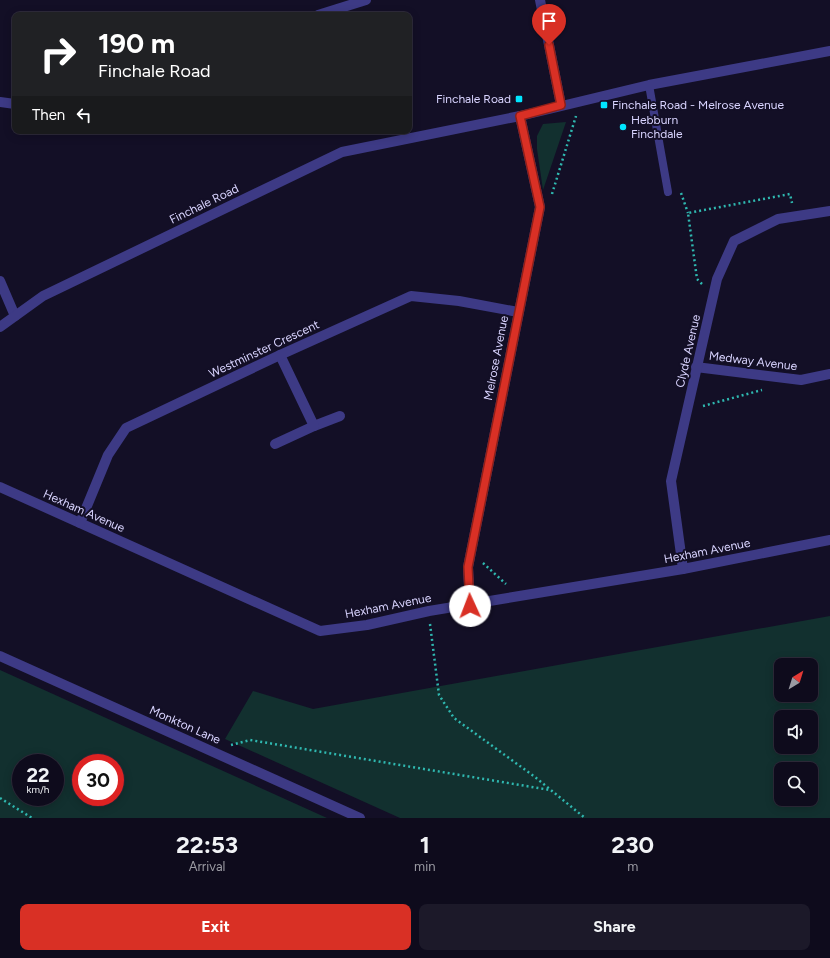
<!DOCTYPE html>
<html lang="en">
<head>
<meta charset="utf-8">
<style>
	:root { --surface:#0e0b1c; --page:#1c1929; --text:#f1f3f6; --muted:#9b9ba3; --line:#2e2b3b; --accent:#d93025 }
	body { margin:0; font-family:Figtree,sans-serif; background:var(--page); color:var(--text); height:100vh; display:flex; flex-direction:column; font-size:15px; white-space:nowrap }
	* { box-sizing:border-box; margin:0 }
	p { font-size:13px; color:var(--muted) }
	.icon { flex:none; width:22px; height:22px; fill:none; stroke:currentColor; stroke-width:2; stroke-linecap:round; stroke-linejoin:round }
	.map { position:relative; height:818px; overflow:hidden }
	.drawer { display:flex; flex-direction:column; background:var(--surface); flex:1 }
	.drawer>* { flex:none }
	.guide { position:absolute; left:12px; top:12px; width:400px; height:122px; border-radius:8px; box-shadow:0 2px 10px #0003,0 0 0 1px var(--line); background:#202124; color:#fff; overflow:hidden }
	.needle { width:26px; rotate:38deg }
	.fabs { position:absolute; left:774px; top:658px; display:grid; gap:8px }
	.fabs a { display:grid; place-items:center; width:44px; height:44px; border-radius:8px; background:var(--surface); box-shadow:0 2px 10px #0003,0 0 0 1px var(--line); font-size:20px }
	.speed { position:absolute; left:12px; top:754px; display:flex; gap:8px; font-size:20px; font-weight:700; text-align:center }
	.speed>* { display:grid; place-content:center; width:52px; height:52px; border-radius:50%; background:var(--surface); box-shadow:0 2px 10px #0003,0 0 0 1px var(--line); line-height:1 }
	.speed small { font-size:10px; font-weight:400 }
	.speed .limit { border:6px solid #d22; background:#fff; color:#111 }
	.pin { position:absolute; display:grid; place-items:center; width:34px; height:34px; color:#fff; margin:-41px -17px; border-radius:50% 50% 50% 0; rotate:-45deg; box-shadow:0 0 4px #0007 }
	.pin .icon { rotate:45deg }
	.me { position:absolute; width:44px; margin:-22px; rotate:358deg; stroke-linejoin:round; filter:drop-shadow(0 0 3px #0008) }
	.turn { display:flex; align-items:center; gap:14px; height:84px; padding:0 20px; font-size:18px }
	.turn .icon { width:52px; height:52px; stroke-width:2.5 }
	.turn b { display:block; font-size:28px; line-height:34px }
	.then { display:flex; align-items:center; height:38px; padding:0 20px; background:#0003; gap:8px; font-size:15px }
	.eta { display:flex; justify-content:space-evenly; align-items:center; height:68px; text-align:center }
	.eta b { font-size:24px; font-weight:700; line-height:28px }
	.primary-button { display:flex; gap:8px; margin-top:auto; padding:8px 20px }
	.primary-button a { flex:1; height:46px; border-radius:8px; background:var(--accent); color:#fff; font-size:16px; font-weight:700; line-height:46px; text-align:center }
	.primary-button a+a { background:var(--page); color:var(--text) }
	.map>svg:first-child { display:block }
	.green { fill:#12302f; fill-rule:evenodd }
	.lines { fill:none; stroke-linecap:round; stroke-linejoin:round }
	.path { stroke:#2fb8b0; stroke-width:2.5; stroke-dasharray:2 3; stroke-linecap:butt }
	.service { stroke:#3d3a85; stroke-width:8 }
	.minor { stroke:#3d3a85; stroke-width:10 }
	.tertiary { stroke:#3d3a85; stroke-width:10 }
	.route-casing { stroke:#8d1f18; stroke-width:10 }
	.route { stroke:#d93025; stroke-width:7 }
	.poi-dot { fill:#00e5ff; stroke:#130f26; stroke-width:1.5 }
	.labels { text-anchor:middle; stroke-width:4; stroke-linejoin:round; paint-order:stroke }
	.poi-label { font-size:12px; fill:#d9d4ff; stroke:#130f26; text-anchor:start }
	.street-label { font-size:12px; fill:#d9d4ff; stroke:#130f26 }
</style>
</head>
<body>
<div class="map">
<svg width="830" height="818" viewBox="0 0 830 818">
	<rect width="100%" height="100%" fill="#130f26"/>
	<g class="green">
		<polygon points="566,122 543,190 537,149 537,136 543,124"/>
		<path d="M 830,616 L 830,818 L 400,818 L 225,739 L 253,691 L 313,709 ZM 781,665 L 811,665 L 811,695 L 781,695 ZM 781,717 L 811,717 L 811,747 L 781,747 ZM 781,769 L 811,769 L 811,799 L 781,799 Z"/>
		<path d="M 0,670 L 327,818 L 0,818 ZM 21,763 L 55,763 L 55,797 L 21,797 ZM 81,763 L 115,763 L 115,797 L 81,797 Z"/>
	</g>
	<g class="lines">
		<g class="path">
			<polyline points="681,193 688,213"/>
			<polyline points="552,194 576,116"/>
			<polyline points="702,284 697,279 688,213 790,194 792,203"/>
			<polyline points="703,406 762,390"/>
			<polyline points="483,563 506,584"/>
			<polyline points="430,624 439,695 454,718 535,777 585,818"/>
			<polyline points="231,745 250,740 550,790"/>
			<polyline points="0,798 32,818"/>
		</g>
		<polyline class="service" points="649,85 668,192"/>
		<g class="minor">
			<polyline points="540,0 561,105"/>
			<polyline points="318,15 366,0"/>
			<polyline points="0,102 15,104"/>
			<polyline points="0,281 15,316"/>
			<polyline points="0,327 43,296 342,152 520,116 649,85 830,51"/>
			<polyline points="696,367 801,380 830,374"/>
			<polyline points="314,426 340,416"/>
			<polyline points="275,444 314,426 280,355"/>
			<polyline points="0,487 320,631 367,625 429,611 683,569 830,540"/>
			<polyline points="80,523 108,455 126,428 280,355 411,296 459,301 518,312"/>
			<polyline points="683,569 671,481 717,279 734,241 778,219 830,211"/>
			<polyline points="470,606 468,567 540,207 520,116"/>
		</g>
		<polyline class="tertiary" points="0,656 360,818"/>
	</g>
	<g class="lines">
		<defs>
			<polyline id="route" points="470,606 468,567 540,207 520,116 561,105 549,45"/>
		</defs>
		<use href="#route" class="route-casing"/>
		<use href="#route" class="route"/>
	</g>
	<g class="poi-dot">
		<rect x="515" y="95" width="8" height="8" rx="2"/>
		<rect x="600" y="101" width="8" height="8" rx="2"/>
		<circle cx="623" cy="127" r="4"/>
	</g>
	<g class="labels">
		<g class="poi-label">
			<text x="511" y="103" text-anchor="end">Finchale Road</text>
			<text x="612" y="109">Finchale Road - Melrose Avenue</text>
			<text x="631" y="124">Hebburn<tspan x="631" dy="14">Finchdale</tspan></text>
		</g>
		<g class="street-label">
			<text transform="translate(204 204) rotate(-26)" y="4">Finchale Road</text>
			<text transform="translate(264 349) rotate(-25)" y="4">Westminster Crescent</text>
			<text transform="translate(688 351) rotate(-77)" y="4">Clyde Avenue</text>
			<text transform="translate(496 358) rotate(-79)" y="4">Melrose Avenue</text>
			<text transform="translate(753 361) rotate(7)" y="4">Medway Avenue</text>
			<text transform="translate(84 511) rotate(24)" y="4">Hexham Avenue</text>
			<text transform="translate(707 551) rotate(-11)" y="4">Hexham Avenue</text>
			<text transform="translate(388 606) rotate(-11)" y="4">Hexham Avenue</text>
			<text transform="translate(185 725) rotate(24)" y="4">Monkton Lane</text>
		</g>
	</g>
</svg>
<div class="fabs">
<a><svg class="needle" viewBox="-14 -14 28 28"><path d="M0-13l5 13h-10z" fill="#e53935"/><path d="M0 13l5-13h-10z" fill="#9b9ba3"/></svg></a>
<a><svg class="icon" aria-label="sound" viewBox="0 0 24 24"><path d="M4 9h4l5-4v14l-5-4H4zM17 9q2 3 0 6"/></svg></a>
<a><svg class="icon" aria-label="search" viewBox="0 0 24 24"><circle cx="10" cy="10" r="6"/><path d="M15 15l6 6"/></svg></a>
</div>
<div class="speed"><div>22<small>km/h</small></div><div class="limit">30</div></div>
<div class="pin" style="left:549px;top:45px;background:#d93025"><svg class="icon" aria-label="arrive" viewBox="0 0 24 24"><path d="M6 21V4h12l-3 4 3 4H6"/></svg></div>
<svg class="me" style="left:470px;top:606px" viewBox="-20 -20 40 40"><circle r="19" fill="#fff"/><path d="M0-13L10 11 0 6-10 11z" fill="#d93025"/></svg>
<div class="guide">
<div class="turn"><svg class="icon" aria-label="right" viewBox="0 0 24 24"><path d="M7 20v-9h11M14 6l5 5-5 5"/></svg><div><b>190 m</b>Finchale Road</div></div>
<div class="then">Then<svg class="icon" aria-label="left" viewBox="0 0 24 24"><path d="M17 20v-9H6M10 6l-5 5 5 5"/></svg></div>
</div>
</div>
<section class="drawer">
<div class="eta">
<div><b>22:53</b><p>Arrival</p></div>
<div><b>1</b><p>min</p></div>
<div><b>230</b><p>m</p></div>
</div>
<div class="primary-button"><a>Exit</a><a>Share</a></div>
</section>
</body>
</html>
